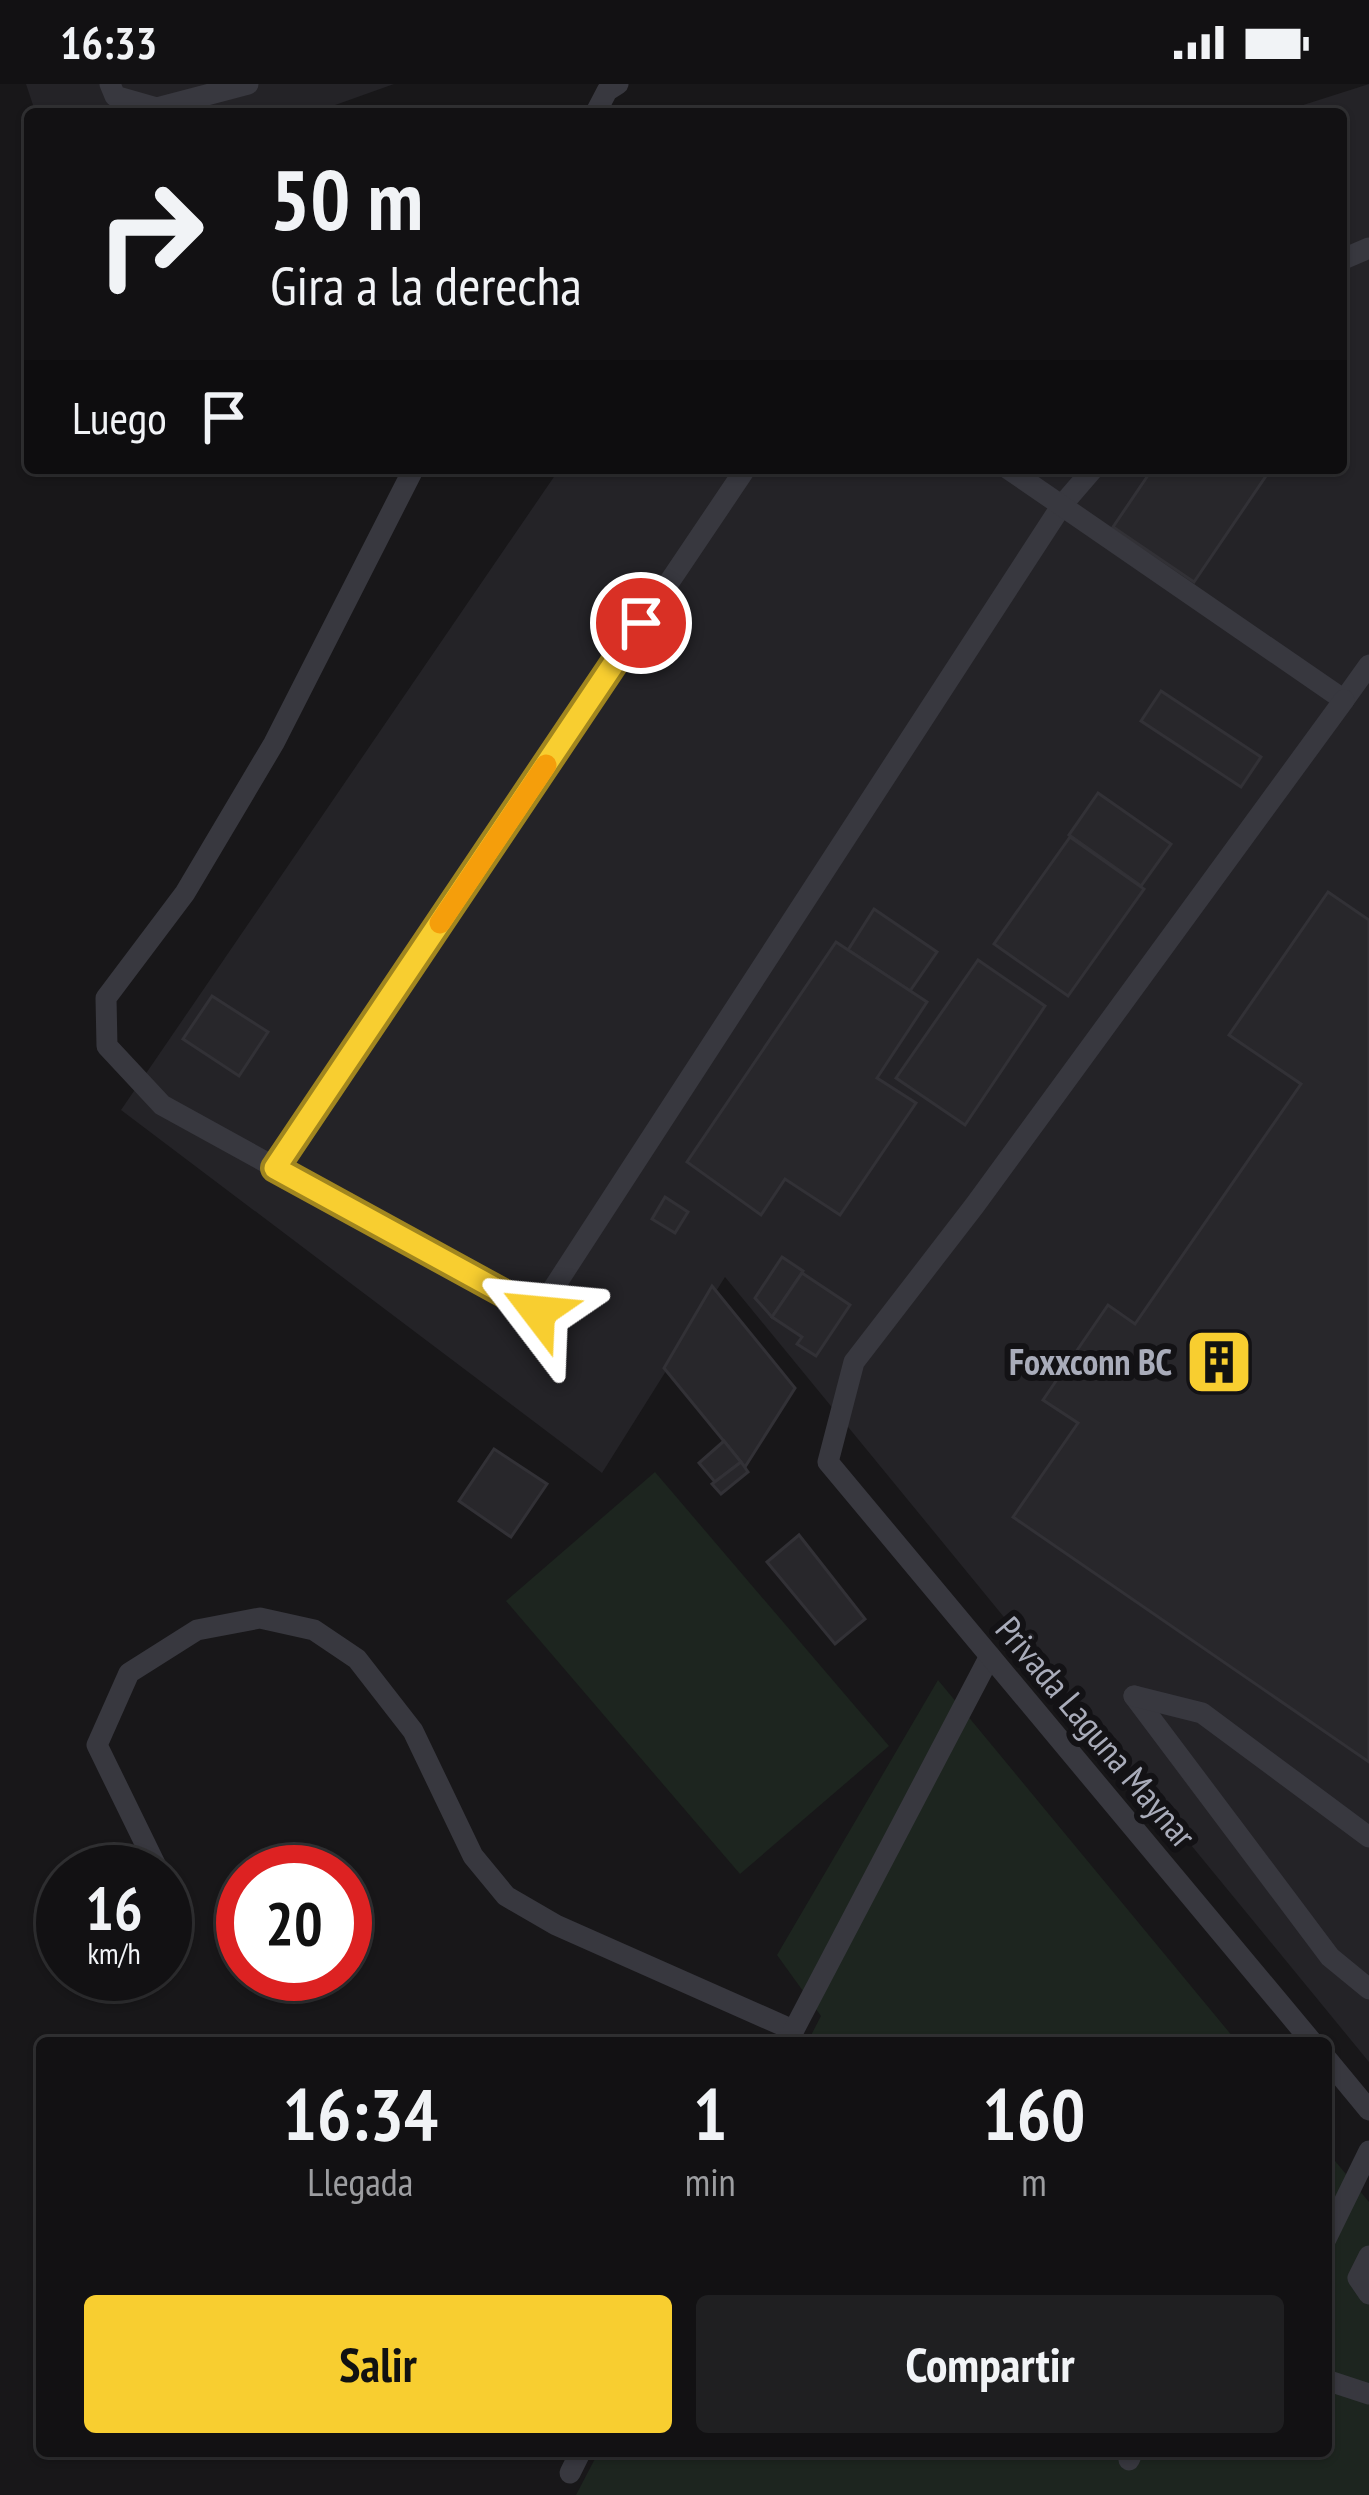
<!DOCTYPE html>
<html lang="es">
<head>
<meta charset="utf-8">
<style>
	:root { --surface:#121113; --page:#1f1f21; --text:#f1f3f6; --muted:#9c9da0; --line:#313133; --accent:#f8ce30 }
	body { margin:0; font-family:"PT Sans Narrow",sans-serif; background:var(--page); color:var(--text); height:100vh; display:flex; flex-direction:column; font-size:45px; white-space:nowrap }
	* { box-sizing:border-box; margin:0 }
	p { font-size:39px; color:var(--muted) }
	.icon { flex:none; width:66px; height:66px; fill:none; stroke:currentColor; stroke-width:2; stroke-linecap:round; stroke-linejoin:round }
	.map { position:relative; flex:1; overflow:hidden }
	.details { position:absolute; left:36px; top:1953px; width:1296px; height:420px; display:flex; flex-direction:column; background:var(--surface); border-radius:12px; box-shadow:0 3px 9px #0004,0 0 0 3px var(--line) }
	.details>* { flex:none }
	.hud { position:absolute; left:24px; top:24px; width:1323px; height:366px; border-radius:12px; box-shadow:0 3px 9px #0004,0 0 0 3px var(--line); background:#121113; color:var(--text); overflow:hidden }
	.speed { position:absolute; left:36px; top:1761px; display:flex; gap:24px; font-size:60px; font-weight:700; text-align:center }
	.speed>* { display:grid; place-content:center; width:156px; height:156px; border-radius:50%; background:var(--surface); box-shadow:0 3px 9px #0004,0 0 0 3px var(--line); line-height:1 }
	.speed small { font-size:30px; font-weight:400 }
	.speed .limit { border:18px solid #d22; background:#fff; color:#111 }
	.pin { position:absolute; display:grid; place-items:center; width:102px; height:102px; color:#fff; margin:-51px; border:6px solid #fff; border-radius:50%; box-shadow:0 3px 12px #0007 }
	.me { position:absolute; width:132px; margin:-66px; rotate:299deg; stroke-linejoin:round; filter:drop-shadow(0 0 9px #0008) }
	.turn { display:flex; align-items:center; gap:42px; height:252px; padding:0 48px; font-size:54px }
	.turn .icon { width:156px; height:156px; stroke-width:2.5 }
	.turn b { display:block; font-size:84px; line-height:102px }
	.then { display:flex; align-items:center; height:114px; padding:0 48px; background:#0003; gap:24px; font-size:45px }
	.eta { display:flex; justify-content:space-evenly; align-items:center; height:204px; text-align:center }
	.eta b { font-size:72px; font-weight:600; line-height:84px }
	.cta { display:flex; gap:24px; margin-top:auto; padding:24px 48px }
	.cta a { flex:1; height:138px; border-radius:12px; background:var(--accent); color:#111; font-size:48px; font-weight:600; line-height:138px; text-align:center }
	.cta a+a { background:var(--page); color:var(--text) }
	.status { display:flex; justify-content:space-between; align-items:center; height:84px; padding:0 60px; background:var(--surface); direction:ltr }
	.status svg { height:33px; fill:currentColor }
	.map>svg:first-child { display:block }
	.built { fill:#242327 }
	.green { fill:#1d251f }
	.building { fill:#28272b; stroke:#323136; stroke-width:3 }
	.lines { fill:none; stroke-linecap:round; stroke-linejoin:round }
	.lane { stroke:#38383f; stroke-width:21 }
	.route-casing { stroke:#a1861f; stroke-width:30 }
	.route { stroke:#f8ce30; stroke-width:21 }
	.slow { stroke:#f59e0b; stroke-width:21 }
	.labels { text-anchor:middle; stroke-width:12; stroke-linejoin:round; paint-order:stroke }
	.poi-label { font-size:36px; font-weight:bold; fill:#a9acba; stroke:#131215; text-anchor:end }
	.street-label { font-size:36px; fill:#a9acba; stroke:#131215 }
</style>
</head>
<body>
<div class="status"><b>16:33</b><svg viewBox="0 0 49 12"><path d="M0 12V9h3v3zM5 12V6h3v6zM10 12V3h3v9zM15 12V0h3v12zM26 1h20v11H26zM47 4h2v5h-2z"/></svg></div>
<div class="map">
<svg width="1369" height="2411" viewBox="0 0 1369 2411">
	<rect width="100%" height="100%" fill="#181719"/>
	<g class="built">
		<polygon points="26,0 394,0 310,30 36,30"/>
		<polygon points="1369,0 1369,1978 725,1193 602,1389 121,1026 560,384 1341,384 1341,30 1275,30"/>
	</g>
	<g class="green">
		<polygon points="655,1388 889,1662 740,1790 506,1517"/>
		<polygon points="938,1596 1238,1959 807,1959 821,1932 777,1871"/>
		<polygon points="1326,2066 1369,2118 1369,2411 576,2411 599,2367 1326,2367"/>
	</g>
	<g class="building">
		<polygon points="1153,384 1270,386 1194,498 1113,443"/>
		<polygon points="1161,607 1261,673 1241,703 1141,637"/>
		<polygon points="1098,709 1171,760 1141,802 1069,751"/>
		<polygon points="1070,753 1144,805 1068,912 994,860"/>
		<polygon points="1328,808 1369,836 1369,1678 1013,1433 1078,1339 1043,1316 1108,1221 1135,1240 1301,1000 1229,951"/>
		<polygon points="874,825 937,868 910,907 848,866"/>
		<polygon points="836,858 927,918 877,994 916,1019 840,1131 785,1095 761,1131 687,1078"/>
		<polygon points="978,876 1045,922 965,1041 896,994"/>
		<polygon points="212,912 268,948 239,992 183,955"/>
		<polygon points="665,1113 688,1128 675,1149 652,1135"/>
		<polygon points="782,1173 803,1187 772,1233 755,1214"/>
		<polygon points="802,1189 850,1221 816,1272 797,1260 802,1253 772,1233"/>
		<polygon points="712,1202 795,1304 745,1383 664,1284"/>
		<polygon points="724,1357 741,1378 715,1398 699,1379"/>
		<polygon points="494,1365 547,1400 511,1453 459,1417"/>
		<polygon points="741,1378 748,1388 721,1410 712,1400"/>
		<polygon points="799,1451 865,1535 835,1560 767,1478"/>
	</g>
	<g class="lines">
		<g class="lane">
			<polyline points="110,0 115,12 157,24 248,0"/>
			<polyline points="595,30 607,7 618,0"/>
			<polyline points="1341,176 1369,164"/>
			<polyline points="414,384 274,659 185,809 106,914 107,962 162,1021 538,1228 1062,421 1094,384"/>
			<polyline points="1007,384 1344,616 1369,581"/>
			<polyline points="275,1084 746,384"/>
			<polyline points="1134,1612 1330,1873 1369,1905"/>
			<polyline points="1134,1612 1202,1629 1369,1753"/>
			<polyline points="159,1788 97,1661 129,1589 197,1546 260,1534 314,1546 357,1575 413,1647 473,1772 506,1812 556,1841 793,1946"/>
			<polyline points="165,1801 168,1808"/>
			<polyline points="787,1959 990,1572"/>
			<polyline points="1313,1959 828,1378 854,1278 975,1121 1344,616"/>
			<polyline points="1326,1974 1369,2026"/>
			<polyline points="1326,2155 1369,2067"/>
			<polyline points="1369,2172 1358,2194 1369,2210"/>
			<polyline points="1326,2296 1369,2310"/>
			<polyline points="1129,2376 1133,2367"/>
			<polyline points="570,2389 581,2367"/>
		</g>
	</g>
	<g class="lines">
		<defs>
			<polyline id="route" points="538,1228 275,1084 641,539"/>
		</defs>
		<use href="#route" class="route-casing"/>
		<use href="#route" class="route"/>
		<polyline class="slow" points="440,839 546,681"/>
	</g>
	<defs>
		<symbol id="building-square" viewBox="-11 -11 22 22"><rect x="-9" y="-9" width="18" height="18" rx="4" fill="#f8ce30" stroke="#131215"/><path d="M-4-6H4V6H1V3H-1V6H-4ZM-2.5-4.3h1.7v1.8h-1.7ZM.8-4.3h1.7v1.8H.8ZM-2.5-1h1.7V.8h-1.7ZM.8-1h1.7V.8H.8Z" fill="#111"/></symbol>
	</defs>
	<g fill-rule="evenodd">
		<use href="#building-square" x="1181" y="1240" width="76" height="76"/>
	</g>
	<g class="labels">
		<g class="poi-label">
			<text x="1172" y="1291">Foxxconn BC</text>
		</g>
		<g class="street-label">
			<text transform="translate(1096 1648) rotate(50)" y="13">Privada Laguna Maynar</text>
		</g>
	</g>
</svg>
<div class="speed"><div>16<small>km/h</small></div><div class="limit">20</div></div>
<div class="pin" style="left:641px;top:539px;background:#d93025"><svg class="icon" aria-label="arrive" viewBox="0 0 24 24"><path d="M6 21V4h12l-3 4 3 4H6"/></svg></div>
<svg class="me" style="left:538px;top:1228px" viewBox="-20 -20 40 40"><path d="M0-17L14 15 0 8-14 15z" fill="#f8ce30" stroke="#fff" stroke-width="4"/></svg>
<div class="hud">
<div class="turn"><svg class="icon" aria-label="right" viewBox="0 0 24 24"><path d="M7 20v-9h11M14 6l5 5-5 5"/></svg><div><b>50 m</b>Gira a la derecha</div></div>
<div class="then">Luego<svg class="icon" aria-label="arrive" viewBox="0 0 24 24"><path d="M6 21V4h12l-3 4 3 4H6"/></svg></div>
</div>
<section class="details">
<div class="eta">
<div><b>16:34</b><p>Llegada</p></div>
<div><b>1</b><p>min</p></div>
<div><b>160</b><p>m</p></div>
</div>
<div class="cta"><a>Salir</a><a>Compartir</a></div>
</section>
</div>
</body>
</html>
